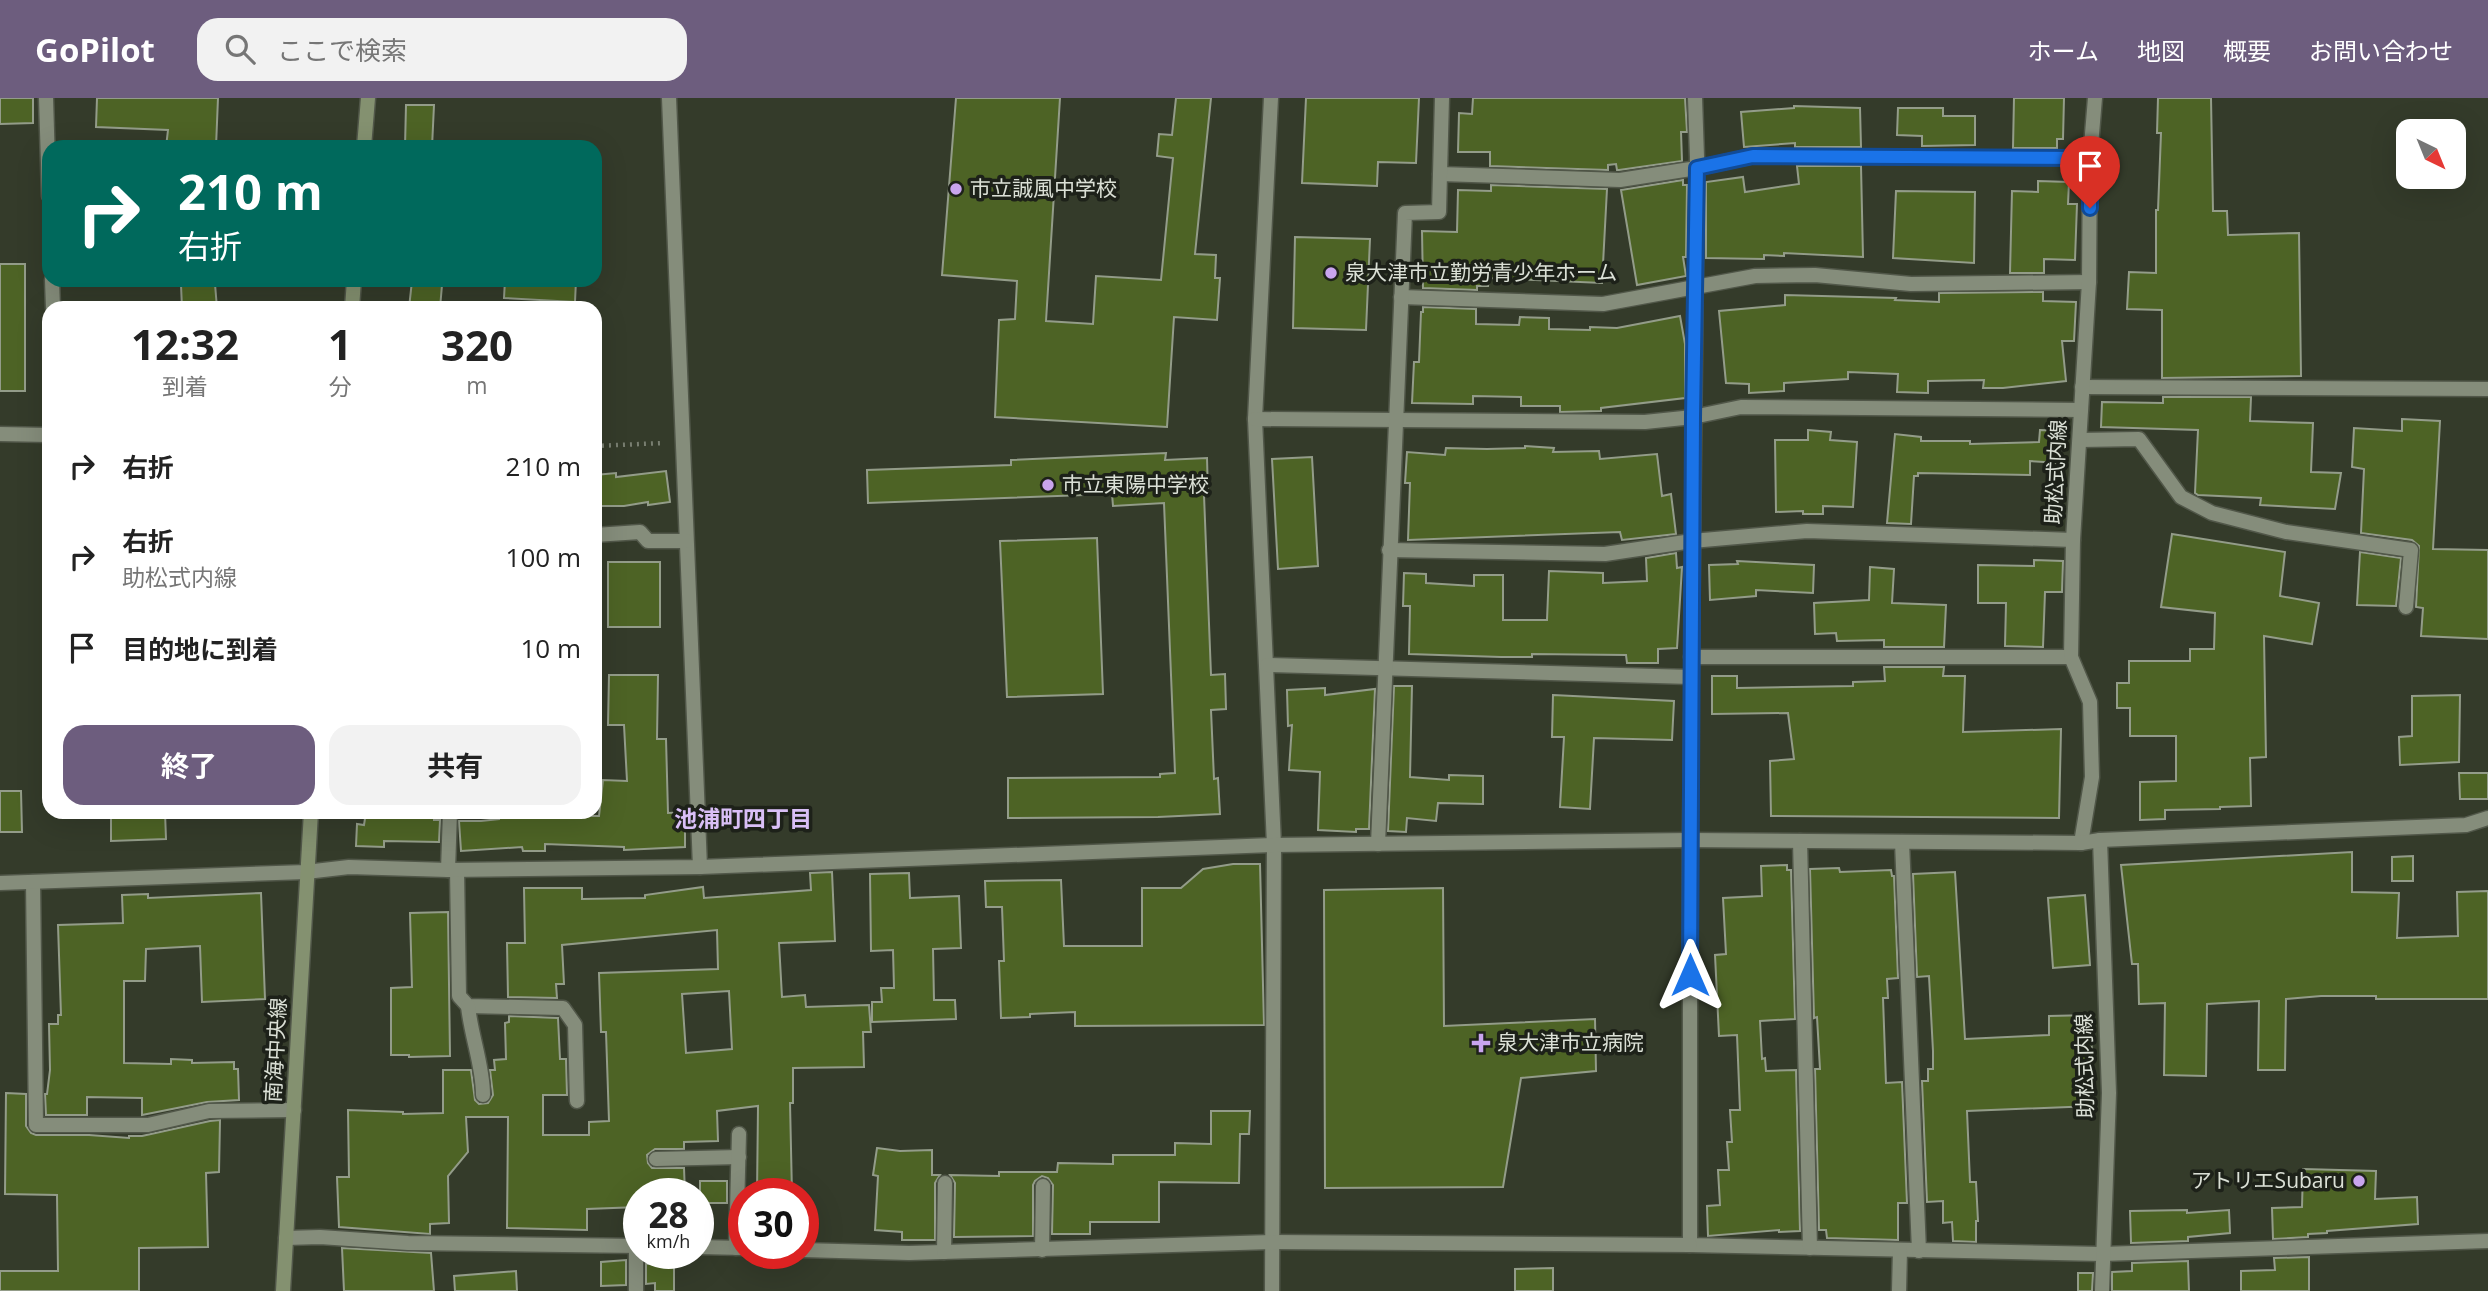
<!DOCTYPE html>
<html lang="ja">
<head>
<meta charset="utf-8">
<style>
	:root { --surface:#fff; --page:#f2f2f2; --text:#222; --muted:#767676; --accent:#6d5d7e }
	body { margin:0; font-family:"Open Sans","Noto Sans JP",sans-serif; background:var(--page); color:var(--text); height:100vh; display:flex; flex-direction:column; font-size:26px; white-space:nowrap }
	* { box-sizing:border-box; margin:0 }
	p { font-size:23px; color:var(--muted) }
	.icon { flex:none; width:38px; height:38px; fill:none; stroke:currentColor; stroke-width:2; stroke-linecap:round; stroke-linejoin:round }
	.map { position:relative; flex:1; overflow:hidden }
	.side { position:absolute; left:42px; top:203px; width:560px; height:518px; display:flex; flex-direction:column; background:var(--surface); border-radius:21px; box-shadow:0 7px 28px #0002 }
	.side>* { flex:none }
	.top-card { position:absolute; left:42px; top:42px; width:560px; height:147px; border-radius:21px; box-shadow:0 7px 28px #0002; background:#00695c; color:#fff; overflow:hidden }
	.needle { width:46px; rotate:137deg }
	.buttons { position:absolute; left:2396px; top:21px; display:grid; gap:14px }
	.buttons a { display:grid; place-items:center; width:70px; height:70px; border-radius:14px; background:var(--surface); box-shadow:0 7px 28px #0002; font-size:35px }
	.speed { position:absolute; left:623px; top:1080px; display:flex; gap:14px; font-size:35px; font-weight:700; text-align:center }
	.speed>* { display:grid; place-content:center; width:91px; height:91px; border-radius:50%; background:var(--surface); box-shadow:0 7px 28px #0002; line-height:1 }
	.speed small { font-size:18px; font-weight:400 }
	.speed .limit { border:10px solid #d22; background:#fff; color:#111 }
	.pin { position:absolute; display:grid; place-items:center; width:60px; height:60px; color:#fff; margin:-72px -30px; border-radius:50% 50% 50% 0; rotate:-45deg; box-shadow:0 0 7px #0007 }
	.pin .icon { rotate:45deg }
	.me { position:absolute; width:77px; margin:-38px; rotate:0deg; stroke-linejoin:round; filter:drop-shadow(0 0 5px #0008) }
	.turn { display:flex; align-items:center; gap:24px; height:147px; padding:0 21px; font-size:32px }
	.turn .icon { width:91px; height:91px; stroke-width:2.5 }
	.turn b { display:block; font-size:49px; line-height:60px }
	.eta { display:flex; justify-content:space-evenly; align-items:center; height:119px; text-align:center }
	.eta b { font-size:42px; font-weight:700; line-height:49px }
	.action { display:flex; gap:14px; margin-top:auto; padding:14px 21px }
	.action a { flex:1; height:80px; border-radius:21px; background:var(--accent); color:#fff; font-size:28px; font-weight:700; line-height:80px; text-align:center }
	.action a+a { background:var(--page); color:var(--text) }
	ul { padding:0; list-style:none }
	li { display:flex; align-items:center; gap:21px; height:91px; padding:0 21px }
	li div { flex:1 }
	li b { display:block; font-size:26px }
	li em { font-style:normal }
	header { display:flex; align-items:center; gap:42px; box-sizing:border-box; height:98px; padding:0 35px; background:var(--accent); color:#fff }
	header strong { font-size:33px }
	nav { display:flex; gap:38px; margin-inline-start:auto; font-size:24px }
	.search { width:490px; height:63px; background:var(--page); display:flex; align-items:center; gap:18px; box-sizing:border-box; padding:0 24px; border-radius:21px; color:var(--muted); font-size:26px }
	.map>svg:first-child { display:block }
	.building { fill:#4d6325; stroke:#939c89; stroke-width:2; fill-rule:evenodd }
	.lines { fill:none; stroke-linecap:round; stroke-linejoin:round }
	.street-casing { stroke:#515749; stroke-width:17 }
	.secondary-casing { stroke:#515749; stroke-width:17 }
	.path { stroke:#787e70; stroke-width:4.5; stroke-dasharray:2 5; stroke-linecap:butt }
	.street { stroke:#858d7b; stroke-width:14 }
	.secondary { stroke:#849170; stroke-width:14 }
	.route-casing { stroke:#114b97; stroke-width:18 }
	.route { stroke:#1a73e8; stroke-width:12 }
	.poi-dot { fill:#c9a5ee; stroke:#1d2119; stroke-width:2.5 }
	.labels { text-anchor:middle; stroke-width:7; stroke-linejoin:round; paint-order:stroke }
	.poi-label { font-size:21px; fill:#dbe0d6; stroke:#1d2119; text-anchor:start }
	.street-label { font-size:21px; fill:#dbe0d6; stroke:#1d2119 }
	.neighbourhood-label { font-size:23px; font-weight:bold; fill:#d9bff6; stroke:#1d2119 }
</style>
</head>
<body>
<header>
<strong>GoPilot</strong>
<div class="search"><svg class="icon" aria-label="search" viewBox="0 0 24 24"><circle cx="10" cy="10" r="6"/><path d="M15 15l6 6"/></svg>ここで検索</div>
<nav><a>ホーム</a><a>地図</a><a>概要</a><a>お問い合わせ</a></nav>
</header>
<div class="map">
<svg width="2488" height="1193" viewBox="0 0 2488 1193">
	<rect width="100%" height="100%" fill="#343b2a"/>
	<g class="building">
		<polygon points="0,0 33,0 33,25 0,26"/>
		<polygon points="97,0 218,0 216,49 166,49 168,32 96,29"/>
		<polygon points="956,0 1060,0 1046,223 1093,226 1096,178 1161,182 1173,60 1157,58 1159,36 1172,37 1176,0 1211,0 1195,156 1216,157 1215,180 1220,180 1217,222 1174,219 1167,329 995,319 999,222 1015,221 1017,183 942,177"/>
		<polygon points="1306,0 1419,0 1416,65 1378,64 1377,88 1302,85"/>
		<polygon points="1473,0 1685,0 1687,34 1681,34 1682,63 1619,72 1617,72 1616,66 1608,67 1608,72 1490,68 1490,54 1458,54 1459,15 1472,16"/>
		<polygon points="2014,0 2064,0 2063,41 2057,41 2057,50 2013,50"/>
		<polygon points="2158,0 2211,0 2213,113 2227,113 2228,137 2299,135 2301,278 2162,280 2162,212 2127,211 2129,174 2156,175 2156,112 2158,112 2161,35 2157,35"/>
		<polygon points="406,7 434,7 432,49 405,49"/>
		<polygon points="1794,8 1860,10 1861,49 1795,49 1795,45 1744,49 1741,14 1794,10"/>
		<polygon points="1898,10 1943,10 1943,18 1975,18 1975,47 1922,48 1922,38 1897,37"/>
		<polygon points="1797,68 1861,68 1863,159 1784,155 1784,158 1764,157 1764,161 1706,160 1706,84 1743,79 1745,94 1799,86"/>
		<polygon points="1683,82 1683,87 1687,87 1686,159 1683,159 1686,178 1637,187 1621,92"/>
		<polygon points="2038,83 2069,84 2068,106 2077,106 2075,162 2044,161 2044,175 2010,175 2012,93 2038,94"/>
		<polygon points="1491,87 1607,91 1602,185 1489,180 1488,188 1477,188 1477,192 1423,190 1422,133 1457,134 1458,92 1491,93"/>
		<polygon points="1896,93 1975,94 1974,165 1893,160"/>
		<polygon points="1295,139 1370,141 1366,232 1293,230"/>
		<rect x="0" y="166" width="25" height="127"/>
		<polygon points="505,182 576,182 575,204 504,200"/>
		<polygon points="412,183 442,187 440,210 409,210"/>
		<polygon points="215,186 217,210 182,210 181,187"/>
		<polygon points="2043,194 2043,203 2076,204 2074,243 2062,243 2066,283 2003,290 1983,290 1984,282 1928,283 1928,295 1897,294 1898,276 1848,274 1848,281 1784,285 1784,293 1749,295 1749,286 1726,285 1719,213 1785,207 1785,197 1896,200 1895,202 1939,204 1939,195"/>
		<polygon points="1423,209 1476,211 1476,226 1519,227 1520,219 1549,220 1549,231 1590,232 1590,229 1617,230 1680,218 1685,246 1685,300 1601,310 1601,313 1560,314 1560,308 1521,308 1521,299 1473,298 1473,306 1412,305 1414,264 1419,264 1421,214 1423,214"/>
		<polygon points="2163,299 2251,299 2250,323 2313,325 2311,374 2341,375 2335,411 2260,407 2261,400 2198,397 2195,395 2198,332 2101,329 2102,304 2163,305"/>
		<polygon points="2402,321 2440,323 2433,451 2488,452 2488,541 2421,538 2423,510 2416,509 2419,448 2412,442 2361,435 2364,371 2352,369 2354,330 2402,333"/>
		<polygon points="1808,332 1831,334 1830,342 1857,344 1853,409 1823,408 1823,416 1803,416 1803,413 1776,414 1775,342 1808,342"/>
		<polygon points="2040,332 2062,333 2060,365 2030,363 2030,377 1918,375 1918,378 1914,378 1911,426 1887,425 1895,336 1921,339 1921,343 1970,343 1970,346 2039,344"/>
		<polygon points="1525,348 1554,350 1553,354 1599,353 1600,361 1657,356 1662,398 1671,396 1676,436 1622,442 1620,434 1408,442 1410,385 1405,385 1407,354 1445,357 1446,350 1487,351 1525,350"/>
		<polygon points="1166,355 1165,362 1207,360 1208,397 1204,397 1211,577 1225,576 1226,611 1211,612 1214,681 1218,680 1220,716 1158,719 1008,720 1008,680 1160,679 1160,676 1175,675 1164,405 1113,408 1112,396 868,405 867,372 1011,367 1011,362"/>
		<polygon points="1312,359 1318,468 1278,471 1272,361"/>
		<polygon points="666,373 670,404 648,407 648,404 624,408 595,408 595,377 616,375 616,379"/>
		<polygon points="2172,436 2285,454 2280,498 2319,505 2312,546 2264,538 2266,659 2250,660 2251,708 2220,709 2220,711 2165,712 2165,721 2140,722 2140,684 2176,683 2176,638 2130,638 2130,610 2117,610 2117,585 2129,585 2129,563 2190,563 2190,551 2214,551 2215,515 2161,509"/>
		<polygon points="1097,440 1103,596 1007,599 1000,443"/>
		<polygon points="2360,454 2401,460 2396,508 2357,507"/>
		<polygon points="1676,455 1677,470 1682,469 1677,550 1658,551 1658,565 1627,565 1626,557 1532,556 1532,559 1501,559 1409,556 1410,508 1403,508 1404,475 1426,476 1426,485 1474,488 1474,477 1503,477 1503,522 1547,522 1549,473 1603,475 1603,485 1647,483 1646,460"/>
		<polygon points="2034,462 2063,463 2062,494 2045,494 2043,549 2005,548 2006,505 1978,505 1978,467 2034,468"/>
		<polygon points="1737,463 1814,467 1813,495 1756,492 1756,498 1710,502 1709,467 1738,466"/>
		<rect x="608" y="464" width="52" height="65"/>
		<polygon points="1870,469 1894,471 1892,505 1946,507 1944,549 1884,549 1884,542 1837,543 1836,535 1815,536 1814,505 1869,502"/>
		<polygon points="1884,569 1944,569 1943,578 1965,578 1963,634 2061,631 2059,720 1771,718 1770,663 1794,661 1788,615 1712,616 1712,578 1737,578 1737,590 1853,588 1853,584 1885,583"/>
		<polygon points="609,577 658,577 657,641 666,641 668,715 685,714 685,749 624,752 624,749 545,746 545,753 523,753 522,749 461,753 459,723 481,723 499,721 499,718 522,717 599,718 603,682 627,683 624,627 608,627"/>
		<polygon points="1394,588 1412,588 1410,679 1449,682 1449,677 1483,678 1483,706 1438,705 1436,723 1407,720 1406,734 1388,733"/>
		<polygon points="1325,590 1325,597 1375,591 1369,731 1356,731 1356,734 1318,732 1320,674 1289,672 1292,627 1288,628 1287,592"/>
		<polygon points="1553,597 1674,603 1672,642 1594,640 1590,711 1560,709 1564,639 1552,639"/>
		<polygon points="2460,597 2459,664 2400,667 2399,639 2412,638 2412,598"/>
		<polygon points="2459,675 2488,675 2488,701 2460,701"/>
		<polygon points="0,693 21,693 22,734 0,734"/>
		<polygon points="111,714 165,714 166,741 111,743"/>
		<polygon points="366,714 434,714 434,722 440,722 439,744 384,743 384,749 356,748 357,726 364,727"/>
		<polygon points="2352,754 2352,794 2399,795 2397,840 2458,838 2457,794 2488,793 2488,901 2376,901 2376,898 2321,898 2286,901 2285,972 2258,972 2259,903 2207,906 2206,978 2164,977 2165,905 2139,906 2138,866 2132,866 2121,767"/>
		<polygon points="2413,758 2413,783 2392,783 2392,759"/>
		<polygon points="1233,766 1260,766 1264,927 1075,928 1075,914 1030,916 1030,919 1001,920 999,863 1004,863 1002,809 986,809 985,783 1061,782 1064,848 1142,848 1142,790 1181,790 1203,771"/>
		<polygon points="1787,767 1787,772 1791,772 1795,921 1760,923 1762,961 1765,960 1766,973 1796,972 1800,1133 1779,1134 1779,1132 1708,1138 1707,1108 1720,1107 1718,1072 1729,1072 1727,1044 1732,1044 1730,1012 1740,1012 1737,937 1719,938 1715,857 1726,856 1723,800 1762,798 1761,768"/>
		<polygon points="1839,770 1840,774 1891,772 1892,778 1894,778 1898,880 1887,881 1888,900 1883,900 1886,985 1902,984 1907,1105 1898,1105 1898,1142 1827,1140 1826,1132 1819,1132 1815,971 1820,971 1817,919 1814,920 1810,771"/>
		<path d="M 832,774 L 835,843 L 779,845 L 782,899 L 805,897 L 806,909 L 869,907 L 871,934 L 863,934 L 864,969 L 793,970 L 793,1005 L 790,1005 L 792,1096 L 757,1096 L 758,1008 L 717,1013 L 718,1043 L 684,1044 L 684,1051 L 655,1051 L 647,1057 L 648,1065 L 652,1070 L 684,1070 L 685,1096 L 639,1096 L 639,1109 L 587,1111 L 587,1132 L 507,1130 L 508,1019 L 466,1019 L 468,1054 L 448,1078 L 449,1125 L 430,1126 L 430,1136 L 339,1129 L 337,1079 L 349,1079 L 348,1012 L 403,1014 L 403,1016 L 443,1015 L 443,972 L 471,972 L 475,1002 L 479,1006 L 488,1005 L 493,997 L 490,972 L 495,972 L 494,962 L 506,961 L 505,925 L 509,924 L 509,918 L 558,920 L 560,961 L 566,961 L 567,997 L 543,997 L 543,1037 L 589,1037 L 589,1024 L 609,1023 L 606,934 L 601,934 L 599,875 L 718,871 L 717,832 L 562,847 L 564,886 L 556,886 L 557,900 L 508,899 L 507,845 L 525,845 L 524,790 L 582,790 L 582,801 L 645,800 L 645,797 L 703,789 L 704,800 L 811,792 L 810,775 ZM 729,893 L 732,951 L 686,955 L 682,896 Z"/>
		<polygon points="1955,774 1965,941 2049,937 2049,918 2091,917 2093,1008 1967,1013 1970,1084 1976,1084 1978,1123 1976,1123 1976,1144 1953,1143 1952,1124 1943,1125 1943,1103 1927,1104 1922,983 1928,983 1928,971 1933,971 1933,953 1929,878 1917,879 1913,776"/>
		<polygon points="909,775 910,800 959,798 961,850 933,851 934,902 955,902 956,921 872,924 872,904 882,904 881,890 894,890 893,852 871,853 870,776"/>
		<polygon points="1443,790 1444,928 1595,921 1596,973 1521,980 1503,1089 1325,1090 1324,792"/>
		<polygon points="261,795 265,901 202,904 200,848 146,851 145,883 124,883 124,965 171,966 171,961 192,962 192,965 234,964 234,971 238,971 239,1002 207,1004 142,1017 142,1000 87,999 87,1017 46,1017 45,996 47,996 50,972 49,926 58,926 58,917 61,917 58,827 123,825 122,797 148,796 148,800"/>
		<polygon points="2085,797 2090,867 2053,870 2048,800"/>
		<polygon points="448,814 450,958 409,959 409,957 391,957 391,890 412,889 410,815"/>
		<polygon points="6,995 26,996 26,1028 31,1035 36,1037 89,1037 129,1040 129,1038 142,1038 210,1023 220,1022 219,1074 206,1075 208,1149 139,1150 139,1193 0,1193 0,1173 58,1173 57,1097 5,1096"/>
		<polygon points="1211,1013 1250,1013 1249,1036 1240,1036 1239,1085 1159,1084 1159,1124 1090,1124 1090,1136 1052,1136 1053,1087 1048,1080 1042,1078 1035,1083 1033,1087 1033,1138 954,1139 955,1085 950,1077 999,1078 999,1074 1057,1074 1058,1065 1113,1066 1113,1057 1175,1057 1175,1045 1211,1046"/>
		<polygon points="877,1050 900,1053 932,1052 932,1077 940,1077 935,1085 935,1142 902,1142 902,1134 875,1132 878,1078 873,1077"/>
		<polygon points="2303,1071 2376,1073 2375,1101 2417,1099 2418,1126 2327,1133 2327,1135 2308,1136 2308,1139 2273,1141 2272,1110 2302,1109"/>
		<rect x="700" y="1083" width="27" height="22"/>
		<polygon points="2187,1112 2187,1115 2229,1112 2230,1135 2188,1139 2188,1143 2131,1145 2130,1113"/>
		<polygon points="342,1150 431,1155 434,1193 344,1193"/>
		<polygon points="2309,1159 2309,1193 2241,1193 2241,1173 2275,1172 2274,1160"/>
		<polygon points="626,1162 626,1187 601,1188 601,1164"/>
		<polygon points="2188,1163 2189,1193 2112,1193 2112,1174 2132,1173 2132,1165"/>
		<polygon points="674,1165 674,1193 655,1193 655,1185 646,1186 646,1166"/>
		<polygon points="1553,1170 1553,1193 1515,1193 1515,1171"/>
		<polygon points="516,1173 517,1193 455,1193 454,1178"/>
		<polygon points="2078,1175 2093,1175 2092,1193 2078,1193"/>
	</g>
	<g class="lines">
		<defs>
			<g id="street">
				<polyline points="46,0 49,98"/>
				<polyline points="669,0 700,769"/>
				<polyline points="1271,0 1255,321 1274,747 1272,1193"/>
				<polyline points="1695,0 1697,59 1690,742 1690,1147 2102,1156 2488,1143"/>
				<polyline points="1440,76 1620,82 1697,70 1753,58 2090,60"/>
				<polyline points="52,182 53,210"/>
				<polyline points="1401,199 1603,206 1755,178 1815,177 1911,186 2089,184"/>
				<polyline points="2082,289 2488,291"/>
				<polyline points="1255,321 1645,324 1693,319 1741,309 2081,312"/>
				<polyline points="0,336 49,337"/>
				<polyline points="2080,342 2139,341 2181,399 2212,415 2286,434 2411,452 2406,509"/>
				<polyline points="595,437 640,434 648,443 686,443"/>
				<polyline points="1389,452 1605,456 1692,443 1807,433 2073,442"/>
				<polyline points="1691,559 2071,559"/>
				<polyline points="1267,567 1691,579"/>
				<polyline points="2100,742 2109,995 2102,1193"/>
				<polyline points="1800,743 1810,1150"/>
				<polyline points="1902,744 1919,1153"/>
				<polyline points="2081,745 2092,679 2090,604 2071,559 2073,442 2089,184 2090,60 2095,0"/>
				<polyline points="1378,746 1405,115 1439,114 1442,0"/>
				<polyline points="448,772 450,714"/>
				<polyline points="457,772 459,898 468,908 563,910 575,927 577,1003"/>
				<polyline points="33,784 36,1027 148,1027 209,1013 294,1012"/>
				<polyline points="0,785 306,774 349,769 448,772 700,769 1274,747 1690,742 2081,745 2100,742 2466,727 2488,720"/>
				<path d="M 468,908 C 471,938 483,967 483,997"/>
				<polyline points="656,1061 739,1059"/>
				<polyline points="286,1140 320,1139 408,1145 639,1148"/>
				<polyline points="636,1148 636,1193"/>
				<polyline points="698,1149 744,1150"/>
				<polyline points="736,1150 739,1036"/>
				<polyline points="803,1152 909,1155 1272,1144 1690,1147"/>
				<polyline points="1042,1152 1043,1088"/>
				<polyline points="944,1154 945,1085"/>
				<polyline points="1899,1193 1900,1152"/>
			</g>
			<g id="secondary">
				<polyline points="364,49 368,0"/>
				<polyline points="352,210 354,182"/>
				<polyline points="283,1193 311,714"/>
			</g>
		</defs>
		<use href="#street" class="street-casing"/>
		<use href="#secondary" class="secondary-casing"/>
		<polyline class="path" points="595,348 664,345"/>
		<use href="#street" class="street"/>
		<use href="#secondary" class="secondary"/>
	</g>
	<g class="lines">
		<defs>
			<polyline id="route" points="1690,877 1693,319 1697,70 1753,58 2090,60 2090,110"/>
		</defs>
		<use href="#route" class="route-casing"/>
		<use href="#route" class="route"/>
	</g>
	<g class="poi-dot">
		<circle cx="956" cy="91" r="7"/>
		<circle cx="1331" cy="175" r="7"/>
		<circle cx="1048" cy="387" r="7"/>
		<path d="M1477.5 934.5h7v7h7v7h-7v7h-7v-7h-7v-7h7z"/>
		<circle cx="2359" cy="1083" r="7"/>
	</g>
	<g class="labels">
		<g class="poi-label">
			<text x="970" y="98">市立誠風中学校</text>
			<text x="1345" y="182">泉大津市立勤労青少年ホーム</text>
			<text x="1062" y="394">市立東陽中学校</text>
			<text x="1497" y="952">泉大津市立病院</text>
			<text x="2345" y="1090" text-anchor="end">アトリエSubaru</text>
		</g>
		<g class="street-label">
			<text transform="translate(2056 374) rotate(-87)" y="7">助松式内線</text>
			<text transform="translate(276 952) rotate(-87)" y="7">南海中央線</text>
			<text transform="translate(2085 968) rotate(-91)" y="7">助松式内線</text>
		</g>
		<g class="neighbourhood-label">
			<text x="743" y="729">池浦町四丁目</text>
		</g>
	</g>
</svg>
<div class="buttons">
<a><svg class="needle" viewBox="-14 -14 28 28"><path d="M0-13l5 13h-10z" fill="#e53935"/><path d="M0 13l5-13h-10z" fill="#767676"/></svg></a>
</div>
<div class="speed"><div>28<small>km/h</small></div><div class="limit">30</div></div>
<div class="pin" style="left:2090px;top:110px;background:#d93025"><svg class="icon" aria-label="arrive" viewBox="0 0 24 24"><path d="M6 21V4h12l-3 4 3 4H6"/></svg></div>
<svg class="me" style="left:1690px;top:877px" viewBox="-20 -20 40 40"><path d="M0-17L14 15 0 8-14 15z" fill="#1a73e8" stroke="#fff" stroke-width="4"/></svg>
<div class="top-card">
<div class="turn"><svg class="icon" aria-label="right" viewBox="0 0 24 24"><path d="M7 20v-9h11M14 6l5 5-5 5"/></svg><div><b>210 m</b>右折</div></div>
</div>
<section class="side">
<div class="eta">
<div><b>12:32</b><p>到着</p></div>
<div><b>1</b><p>分</p></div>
<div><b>320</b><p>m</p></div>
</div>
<ul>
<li><svg class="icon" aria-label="right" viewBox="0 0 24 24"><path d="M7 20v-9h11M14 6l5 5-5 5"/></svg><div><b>右折</b></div><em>210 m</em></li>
<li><svg class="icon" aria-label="right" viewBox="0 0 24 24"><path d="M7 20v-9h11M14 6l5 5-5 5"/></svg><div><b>右折</b><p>助松式内線</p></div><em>100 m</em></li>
<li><svg class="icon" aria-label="arrive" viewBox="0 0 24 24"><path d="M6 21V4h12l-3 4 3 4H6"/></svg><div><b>目的地に到着</b></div><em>10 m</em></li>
</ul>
<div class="action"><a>終了</a><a>共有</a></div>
</section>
</div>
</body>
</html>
